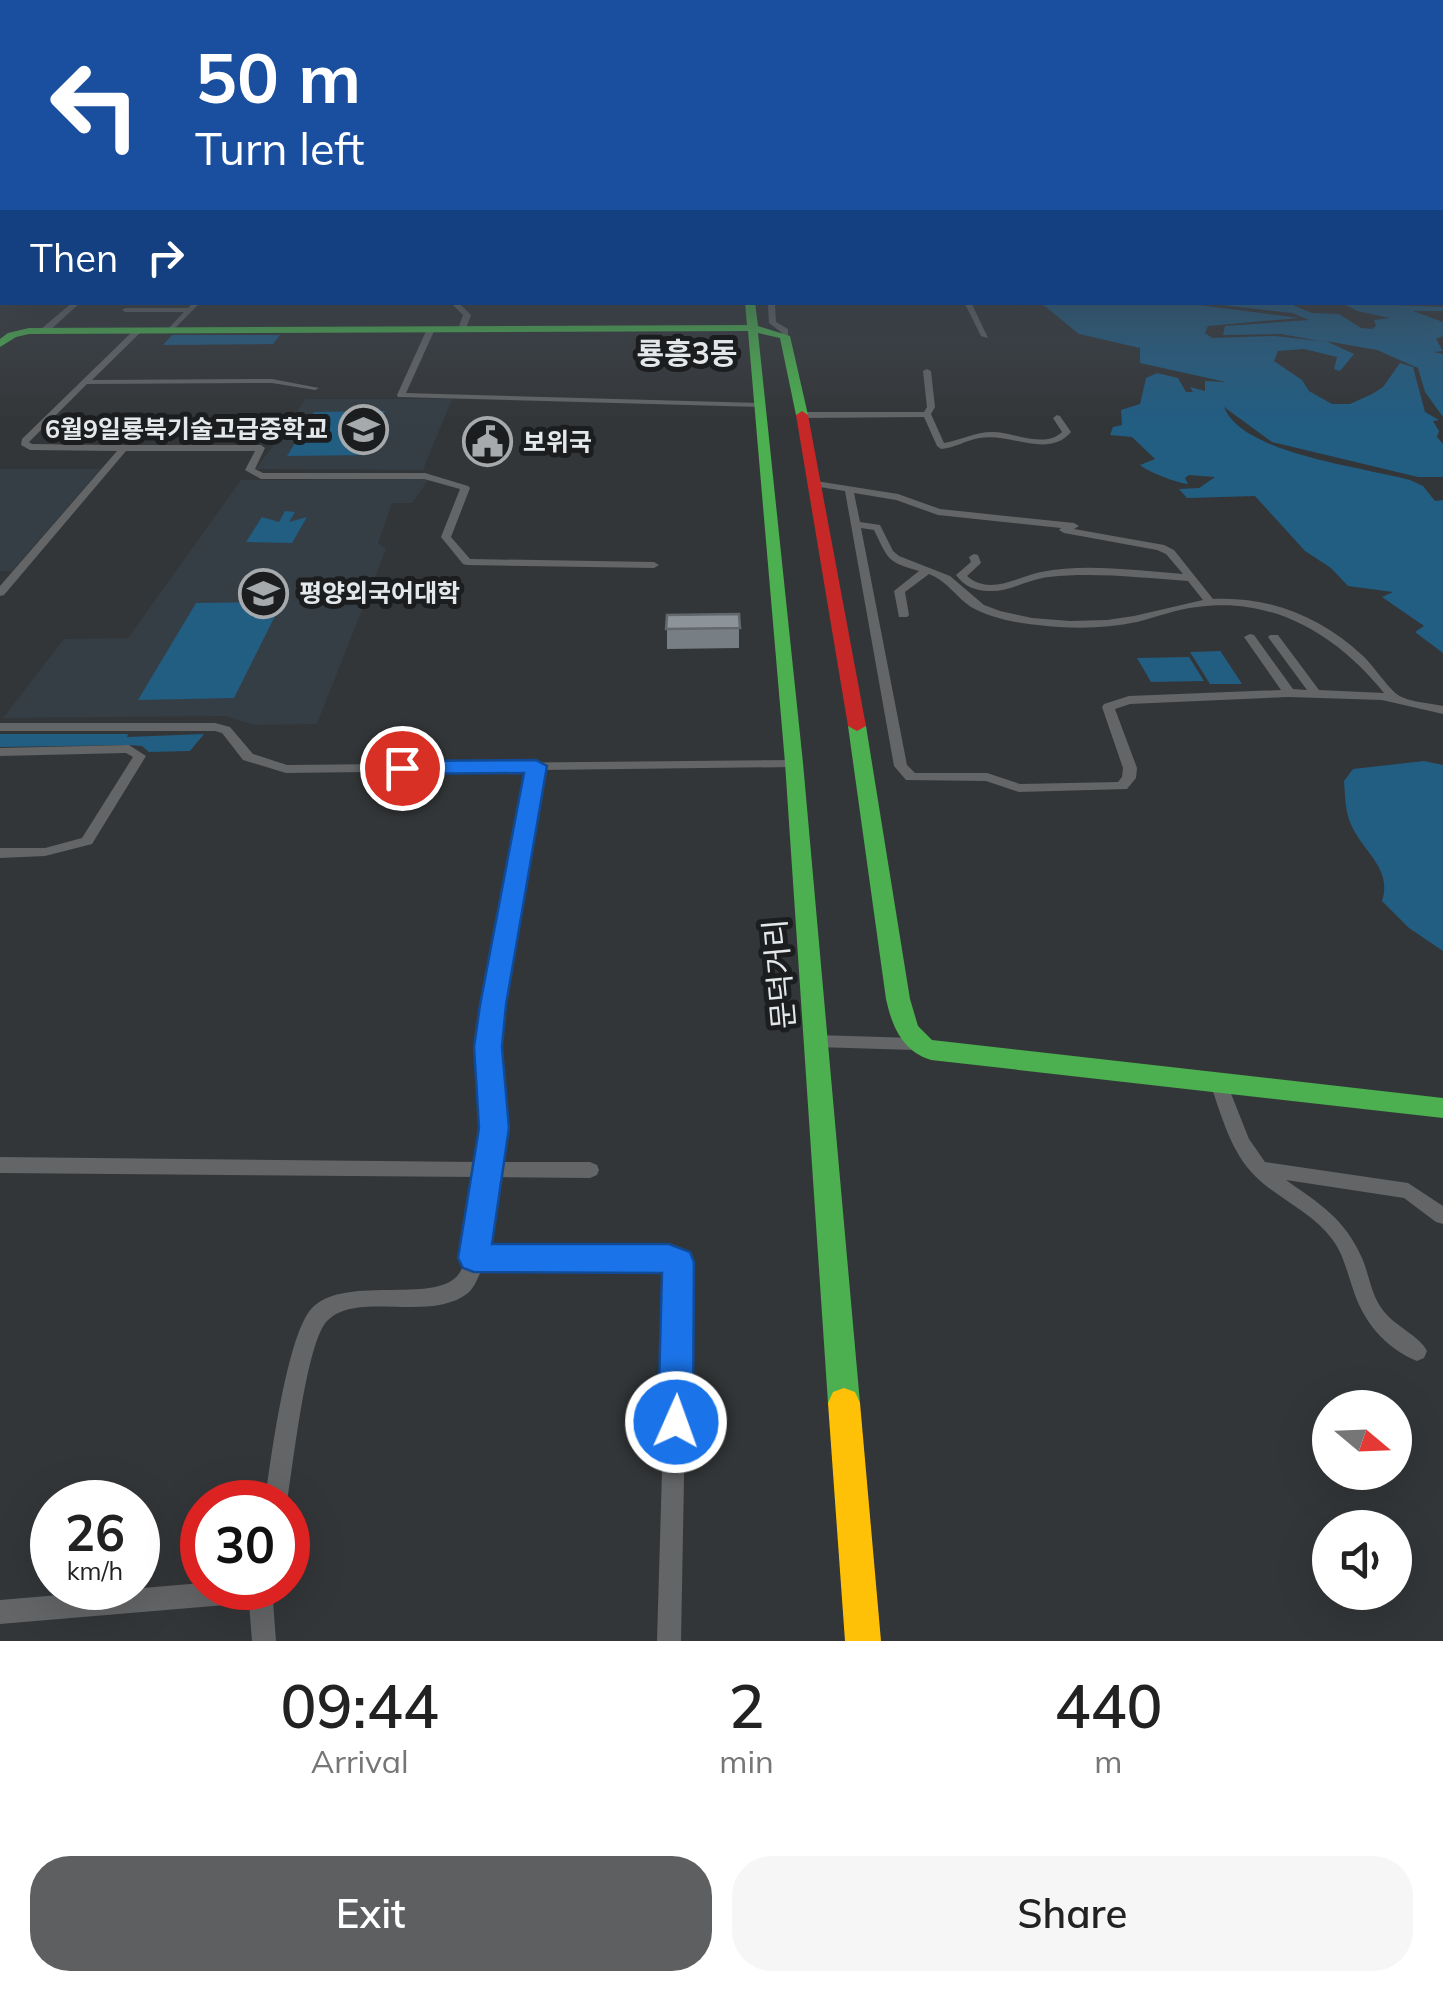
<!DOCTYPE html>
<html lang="en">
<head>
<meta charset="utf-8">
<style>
	:root { --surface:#fff; --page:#f6f6f6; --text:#222; --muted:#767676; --accent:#5e5f60 }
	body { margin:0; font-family:Mulish,"Noto Sans KR",sans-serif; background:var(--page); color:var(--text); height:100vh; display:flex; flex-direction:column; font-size:38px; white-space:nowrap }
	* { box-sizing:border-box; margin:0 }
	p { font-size:32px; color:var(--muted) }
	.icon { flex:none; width:55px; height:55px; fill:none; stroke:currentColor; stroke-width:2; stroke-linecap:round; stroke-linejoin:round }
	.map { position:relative; height:1641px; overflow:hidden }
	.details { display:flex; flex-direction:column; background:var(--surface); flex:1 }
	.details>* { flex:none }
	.hud { position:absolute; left:0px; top:0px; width:1445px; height:305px; box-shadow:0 10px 40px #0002; background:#1a4fa0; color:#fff; overflow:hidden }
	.needle { width:65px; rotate:109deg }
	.fabs { position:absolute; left:1312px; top:1390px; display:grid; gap:20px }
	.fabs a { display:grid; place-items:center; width:100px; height:100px; border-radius:50%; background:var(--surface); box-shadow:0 10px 40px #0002; font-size:50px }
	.speed { position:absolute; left:30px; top:1480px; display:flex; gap:20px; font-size:50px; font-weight:700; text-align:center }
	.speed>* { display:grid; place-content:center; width:130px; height:130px; border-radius:50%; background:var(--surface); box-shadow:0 10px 40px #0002; line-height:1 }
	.speed small { font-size:25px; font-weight:400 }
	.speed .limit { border:15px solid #d22; background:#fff; color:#111 }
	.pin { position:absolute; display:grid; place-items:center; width:85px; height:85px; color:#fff; margin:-42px; border:5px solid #fff; border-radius:50%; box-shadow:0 2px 10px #0007 }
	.me { position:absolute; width:110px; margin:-55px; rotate:2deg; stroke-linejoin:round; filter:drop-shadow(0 0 8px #0008) }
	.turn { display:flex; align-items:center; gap:35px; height:210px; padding:0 30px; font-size:45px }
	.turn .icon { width:130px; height:130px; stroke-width:2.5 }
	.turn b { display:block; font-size:70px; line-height:85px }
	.then { display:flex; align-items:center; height:95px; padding:0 30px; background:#0003; gap:20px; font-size:38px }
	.eta { display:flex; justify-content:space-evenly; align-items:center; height:170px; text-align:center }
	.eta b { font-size:60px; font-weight:600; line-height:70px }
	.button { display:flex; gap:20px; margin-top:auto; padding:20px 30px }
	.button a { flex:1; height:115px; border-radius:40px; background:var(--accent); color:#fff; font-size:40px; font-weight:600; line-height:115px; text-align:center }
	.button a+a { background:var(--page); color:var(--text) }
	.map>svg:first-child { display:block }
	.built { fill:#353e45 }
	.green { fill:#225d82 }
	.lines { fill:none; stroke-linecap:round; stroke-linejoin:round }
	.street { fill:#636566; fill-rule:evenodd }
	.fast { fill:#4caf50; fill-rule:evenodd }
	.slow { fill:#ffc107; fill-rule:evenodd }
	.jam { fill:#c62828; fill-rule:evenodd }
	.wall { fill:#787f84 }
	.building { fill:#8c949a; stroke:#62686c; stroke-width:2.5 }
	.route { fill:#1a73e8; stroke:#114b97; stroke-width:2.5 }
	.labels { text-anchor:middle; stroke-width:10; stroke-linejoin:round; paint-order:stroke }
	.far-poi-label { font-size:25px; font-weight:bold; fill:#e5e8ea; stroke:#1b1d1f; text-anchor:start }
	.far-quarter-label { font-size:30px; font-weight:bold; fill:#e5e8ea; stroke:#1b1d1f }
	.street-label { font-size:30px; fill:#e5e8ea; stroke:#1b1d1f }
</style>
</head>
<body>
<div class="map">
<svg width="1443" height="1641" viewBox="0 0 1443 1641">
	<rect width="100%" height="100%" fill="#333638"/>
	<g class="built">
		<polygon points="306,399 452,399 423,470 256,469"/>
		<polygon points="0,469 101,469 12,571 0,571"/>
		<polygon points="429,479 412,503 392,503 378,543 386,549 317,724 254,725 225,716 3,718 64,639 128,638 241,480"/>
	</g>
	<g class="green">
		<path d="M 1184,303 L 1299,318 L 1208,326 L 1205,333 L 1212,338 L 1275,336 L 1320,341 L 1281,334 L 1223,335 L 1225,326 L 1309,320 L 1292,313 L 1204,303 L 1290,304 L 1312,313 L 1339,314 L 1361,328 L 1372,329 L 1376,326 L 1374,320 L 1390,318 L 1357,311 L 1342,303 L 1443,307 L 1443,311 L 1413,311 L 1443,322 L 1443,336 L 1436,339 L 1443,351 L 1433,352 L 1443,354 L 1443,417 L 1425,392 L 1418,368 L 1377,350 L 1326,341 L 1354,354 L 1340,371 L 1334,369 L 1337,357 L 1304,349 L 1278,351 L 1274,361 L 1302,380 L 1309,391 L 1332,404 L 1350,404 L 1372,394 L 1383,387 L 1400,363 L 1413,367 L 1425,412 L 1439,420 L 1433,421 L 1439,431 L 1437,437 L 1443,444 L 1443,477 L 1418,477 L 1272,442 L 1224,407 C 1242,454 1364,467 1410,480 L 1423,486 L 1435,501 L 1443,500 L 1443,653 L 1415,632 L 1424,626 L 1382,597 L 1393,592 L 1348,586 L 1331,568 L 1305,551 L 1255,496 L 1187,498 L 1179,489 L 1199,488 L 1215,477 L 1189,475 L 1185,478 L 1188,484 C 1177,483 1148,472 1140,465 L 1155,459 L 1132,437 L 1110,435 L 1113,427 L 1122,425 L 1121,410 L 1140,404 L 1146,378 L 1157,373 L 1178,378 L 1186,392 L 1193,392 L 1190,387 L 1205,391 L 1205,381 L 1226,382 L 1140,363 L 1140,348 L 1079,334 L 1041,303 Z"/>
		<polygon points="172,335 280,335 273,344 163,345"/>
		<polygon points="385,411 364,455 287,456 314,412"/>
		<polygon points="285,511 295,512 289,522 307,517 292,543 246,542 262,517 279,522"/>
		<polygon points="282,602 234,698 138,700 196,603"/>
		<polygon points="1221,651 1221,652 1242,684 1210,684 1190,652"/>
		<polygon points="1189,657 1204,681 1151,682 1137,658"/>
		<polygon points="0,734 128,734 127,737 204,734 190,751 149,752 142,746 129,745 0,747"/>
		<path d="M 1424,761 L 1443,765 L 1443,951 L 1409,928 L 1382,901 C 1393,867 1361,851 1350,822 C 1345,809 1345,794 1344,781 L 1353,769 Z"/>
	</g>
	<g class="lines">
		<g class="street">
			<rect x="1442" y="209" width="1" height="4"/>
			<rect x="1442" y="268" width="1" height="4"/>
			<polygon points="73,302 81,302 47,333 41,333 41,329"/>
			<polygon points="194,302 201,302 171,332 167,330 184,312 125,312 122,310 125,308 188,308"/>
			<polygon points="450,302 458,302 471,315 465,331 458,329 463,315"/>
			<polygon points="771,302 778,302 775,306 776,322 788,329 788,338 782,338 781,332 769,323 768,306"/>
			<polygon points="964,302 971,302 988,338 981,336"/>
			<polygon points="431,327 435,329 406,393 760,403 764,405 760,407 398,397 397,395 427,329"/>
			<polygon points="135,329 142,331 92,380 272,379 319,388 315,390 272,383 87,384 29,442 32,444 108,445 144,418 147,419 147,423 119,445 261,445 265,448 255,469 263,473 425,473 468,486 470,488 451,537 470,559 654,562 659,565 654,568 467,565 463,564 441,537 460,489 424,479 261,479 245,470 255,451 126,451 4,595 0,596 0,586 117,451 30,450 21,445 22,439"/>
			<path d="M 927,369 L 931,371 L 935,407 L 931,414 L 944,443 C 961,440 975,432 992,432 C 1015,432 1044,449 1062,432 L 1053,418 L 1057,415 L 1060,416 L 1071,432 C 1048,459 1012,433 980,438 C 966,440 955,448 941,449 L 937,446 L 924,417 L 802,418 L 798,415 L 802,412 L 924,412 L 927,407 L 923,371 Z"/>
			<path d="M 816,481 L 898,494 L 940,509 L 1074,523 L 1079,526 L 1074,529 L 1164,545 L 1174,550 L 1213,599 C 1269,596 1321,617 1362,655 C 1373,665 1388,688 1398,695 C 1408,702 1430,703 1443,706 L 1443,714 L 1382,700 L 1289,697 L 1130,704 L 1115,709 L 1137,768 L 1136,778 L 1127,789 L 1019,792 L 986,781 L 906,780 L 894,766 L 845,491 L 813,486 L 811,484 ZM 854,493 L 896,500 L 938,515 L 1061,528 L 1059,530 L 1064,533 L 1157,550 L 1166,554 L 1183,574 C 1137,571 1087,563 1041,572 C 1016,577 990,596 967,576 L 981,563 L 978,555 L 974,554 L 969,557 L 971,562 L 956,575 C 964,586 975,591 989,591 C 1010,592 1028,579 1049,577 C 1095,572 1142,578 1188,581 L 1203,600 L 1134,616 L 1107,620 L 1070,621 L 1032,618 L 1000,611 L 984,605 L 950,576 L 899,556 L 893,551 L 880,525 L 860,522 ZM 861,528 L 874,530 C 888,558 886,562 919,571 L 894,591 L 899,617 L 907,617 L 909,615 L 905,592 L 929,574 C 947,581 955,596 971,607 C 990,618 1016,623 1038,625 C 1071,629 1105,629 1137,622 C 1157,617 1177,609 1197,607 C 1273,596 1337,635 1384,693 L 1319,690 L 1278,635 L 1270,635 L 1268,637 L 1307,690 L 1293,689 L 1254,635 L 1250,634 L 1244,637 L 1281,690 L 1129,696 L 1104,704 L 1102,707 L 1123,768 L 1122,777 L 1118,782 L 1020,784 L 987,773 L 915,773 L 907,765 Z"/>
			<path d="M 0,723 L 215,723 L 230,727 L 253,754 L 287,765 L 799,760 L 800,763 L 799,766 L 794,767 L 542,770 L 501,1005 L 496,1047 L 503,1129 L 498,1162 L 590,1162 L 597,1165 L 599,1170 L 597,1175 L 590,1178 L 496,1177 L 485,1249 L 669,1250 L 685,1256 L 688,1262 L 681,1641 L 657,1641 L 668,1268 L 483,1267 C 479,1275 475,1287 468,1293 C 431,1323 356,1290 327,1321 C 306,1343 293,1467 287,1502 L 265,1502 C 270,1463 287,1334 312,1308 C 347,1272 447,1309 462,1268 C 466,1259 466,1248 468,1238 C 471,1217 474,1197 478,1177 L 0,1173 L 0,1157 L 480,1162 L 485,1129 L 480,1047 L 485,1005 L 529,770 L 286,773 L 243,760 L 222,733 L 215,731 L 0,731 Z"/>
			<polygon points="129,745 146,756 92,844 45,856 0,858 0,848 45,848 82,838 133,757 126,753 0,756 0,748"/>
			<polygon points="816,1035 914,1038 920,1040 922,1044 920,1048 914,1050 816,1047 810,1045 808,1041 810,1037"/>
			<path d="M 1220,1079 L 1226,1081 L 1249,1139 L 1265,1162 L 1408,1183 L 1443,1206 L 1443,1224 L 1436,1222 L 1404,1198 L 1286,1180 C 1320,1204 1345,1219 1362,1258 C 1369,1274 1371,1294 1382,1309 C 1394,1326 1420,1336 1427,1351 L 1424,1358 L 1417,1361 C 1385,1348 1363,1321 1353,1289 C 1347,1272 1343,1253 1332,1239 C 1312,1212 1278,1199 1255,1176 C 1231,1152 1222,1117 1211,1086 L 1214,1081 Z"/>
			<polygon points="202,1583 202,1588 272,1588 276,1641 252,1641 249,1603 0,1624 0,1600"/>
		</g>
		<g class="fast">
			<rect x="0" y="202" width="2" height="4"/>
			<rect x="1442" y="214" width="1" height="6"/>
			<rect x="1442" y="257" width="1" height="6"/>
			<polygon points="745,302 755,302 758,326 790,336 808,415 802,419 796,415 780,338 758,333 803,763 860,1403 855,1414 844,1418 833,1414 828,1403 785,763 748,331 29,334 16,337 0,347 0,339 8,333 29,328 747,325"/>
			<path d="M 857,721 L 866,726 L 910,999 L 918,1026 L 932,1040 L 1443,1098 L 1443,1118 L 931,1060 C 902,1051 892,1026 886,999 L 848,726 Z"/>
		</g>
		<g class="slow">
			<polygon points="2,264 2,270 0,271 0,265"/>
			<polygon points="844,1388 855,1392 860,1403 881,1641 845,1641 828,1403 833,1392"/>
		</g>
		<g class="jam">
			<rect x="0" y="205" width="2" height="4"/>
			<polygon points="802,411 808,415 866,726 857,731 848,726 796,415"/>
		</g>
	</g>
	<polygon class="wall" points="739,614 739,648 667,649 667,615"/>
	<polygon class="building" points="739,614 740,628 666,629 667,615"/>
	<linearGradient id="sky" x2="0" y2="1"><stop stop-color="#1c1e1f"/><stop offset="0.45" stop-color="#4a525e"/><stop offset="1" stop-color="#4a525e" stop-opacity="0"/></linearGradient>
	<rect width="1443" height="422" fill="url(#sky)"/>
	<polygon class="route" points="536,760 547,766 506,1005 502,1047 509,1128 492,1244 669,1244 690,1252 694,1262 693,1422 688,1434 676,1439 663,1434 658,1422 662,1273 474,1272 463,1268 458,1258 479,1128 474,1047 480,1005 524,773 402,774 392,768 402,761"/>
	<defs>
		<symbol id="school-ring" viewBox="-11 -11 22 22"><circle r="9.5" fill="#1b1d1f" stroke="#a7aaac" stroke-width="1.5"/><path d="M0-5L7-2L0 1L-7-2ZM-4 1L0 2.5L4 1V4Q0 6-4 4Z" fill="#a7aaac"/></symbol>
		<symbol id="civic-ring" viewBox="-11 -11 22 22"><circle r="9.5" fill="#1b1d1f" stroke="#a7aaac" stroke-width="1.5"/><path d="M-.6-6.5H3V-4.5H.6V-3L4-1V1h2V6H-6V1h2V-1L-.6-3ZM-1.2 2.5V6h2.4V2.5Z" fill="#a7aaac"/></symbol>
		<symbol id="university-ring" viewBox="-11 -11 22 22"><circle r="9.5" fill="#1b1d1f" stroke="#a7aaac" stroke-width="1.5"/><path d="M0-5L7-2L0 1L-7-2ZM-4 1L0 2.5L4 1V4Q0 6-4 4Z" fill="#a7aaac"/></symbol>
	</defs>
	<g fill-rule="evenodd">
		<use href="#school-ring" x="336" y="402" width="55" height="55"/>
		<use href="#civic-ring" x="460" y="414" width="55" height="55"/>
		<use href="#university-ring" x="236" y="566" width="55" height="55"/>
	</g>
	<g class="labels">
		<g class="far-poi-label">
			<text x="328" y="438" text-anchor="end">6월9일룡북기술고급중학교</text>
			<text x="523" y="451">보위국</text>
			<text x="299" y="602">평양외국어대학</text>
		</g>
		<g class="far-quarter-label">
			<text x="687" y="364">룡흥3동</text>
		</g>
		<g class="street-label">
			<text transform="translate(780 974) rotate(-95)" y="10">문덕거리</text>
		</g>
	</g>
</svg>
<div class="fabs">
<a><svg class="needle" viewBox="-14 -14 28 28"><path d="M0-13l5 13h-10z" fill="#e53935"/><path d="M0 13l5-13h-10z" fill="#767676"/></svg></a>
<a><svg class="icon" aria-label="sound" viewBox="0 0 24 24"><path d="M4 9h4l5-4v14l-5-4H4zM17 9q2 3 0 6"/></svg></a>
</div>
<div class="speed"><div>26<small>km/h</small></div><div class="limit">30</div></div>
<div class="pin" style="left:402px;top:768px;background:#d93025"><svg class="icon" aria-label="arrive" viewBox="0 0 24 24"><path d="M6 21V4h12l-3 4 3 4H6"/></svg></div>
<svg class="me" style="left:676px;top:1422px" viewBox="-20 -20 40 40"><circle r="17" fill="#1a73e8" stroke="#fff" stroke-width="3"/><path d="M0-11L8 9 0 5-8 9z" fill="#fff"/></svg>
<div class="hud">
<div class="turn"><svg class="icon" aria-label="left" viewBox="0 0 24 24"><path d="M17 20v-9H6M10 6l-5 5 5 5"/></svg><div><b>50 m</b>Turn left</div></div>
<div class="then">Then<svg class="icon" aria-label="right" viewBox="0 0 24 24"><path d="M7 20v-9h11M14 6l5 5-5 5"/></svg></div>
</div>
</div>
<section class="details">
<div class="eta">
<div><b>09:44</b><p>Arrival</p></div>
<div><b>2</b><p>min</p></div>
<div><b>440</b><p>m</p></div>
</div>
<div class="button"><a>Exit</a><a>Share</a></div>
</section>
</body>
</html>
